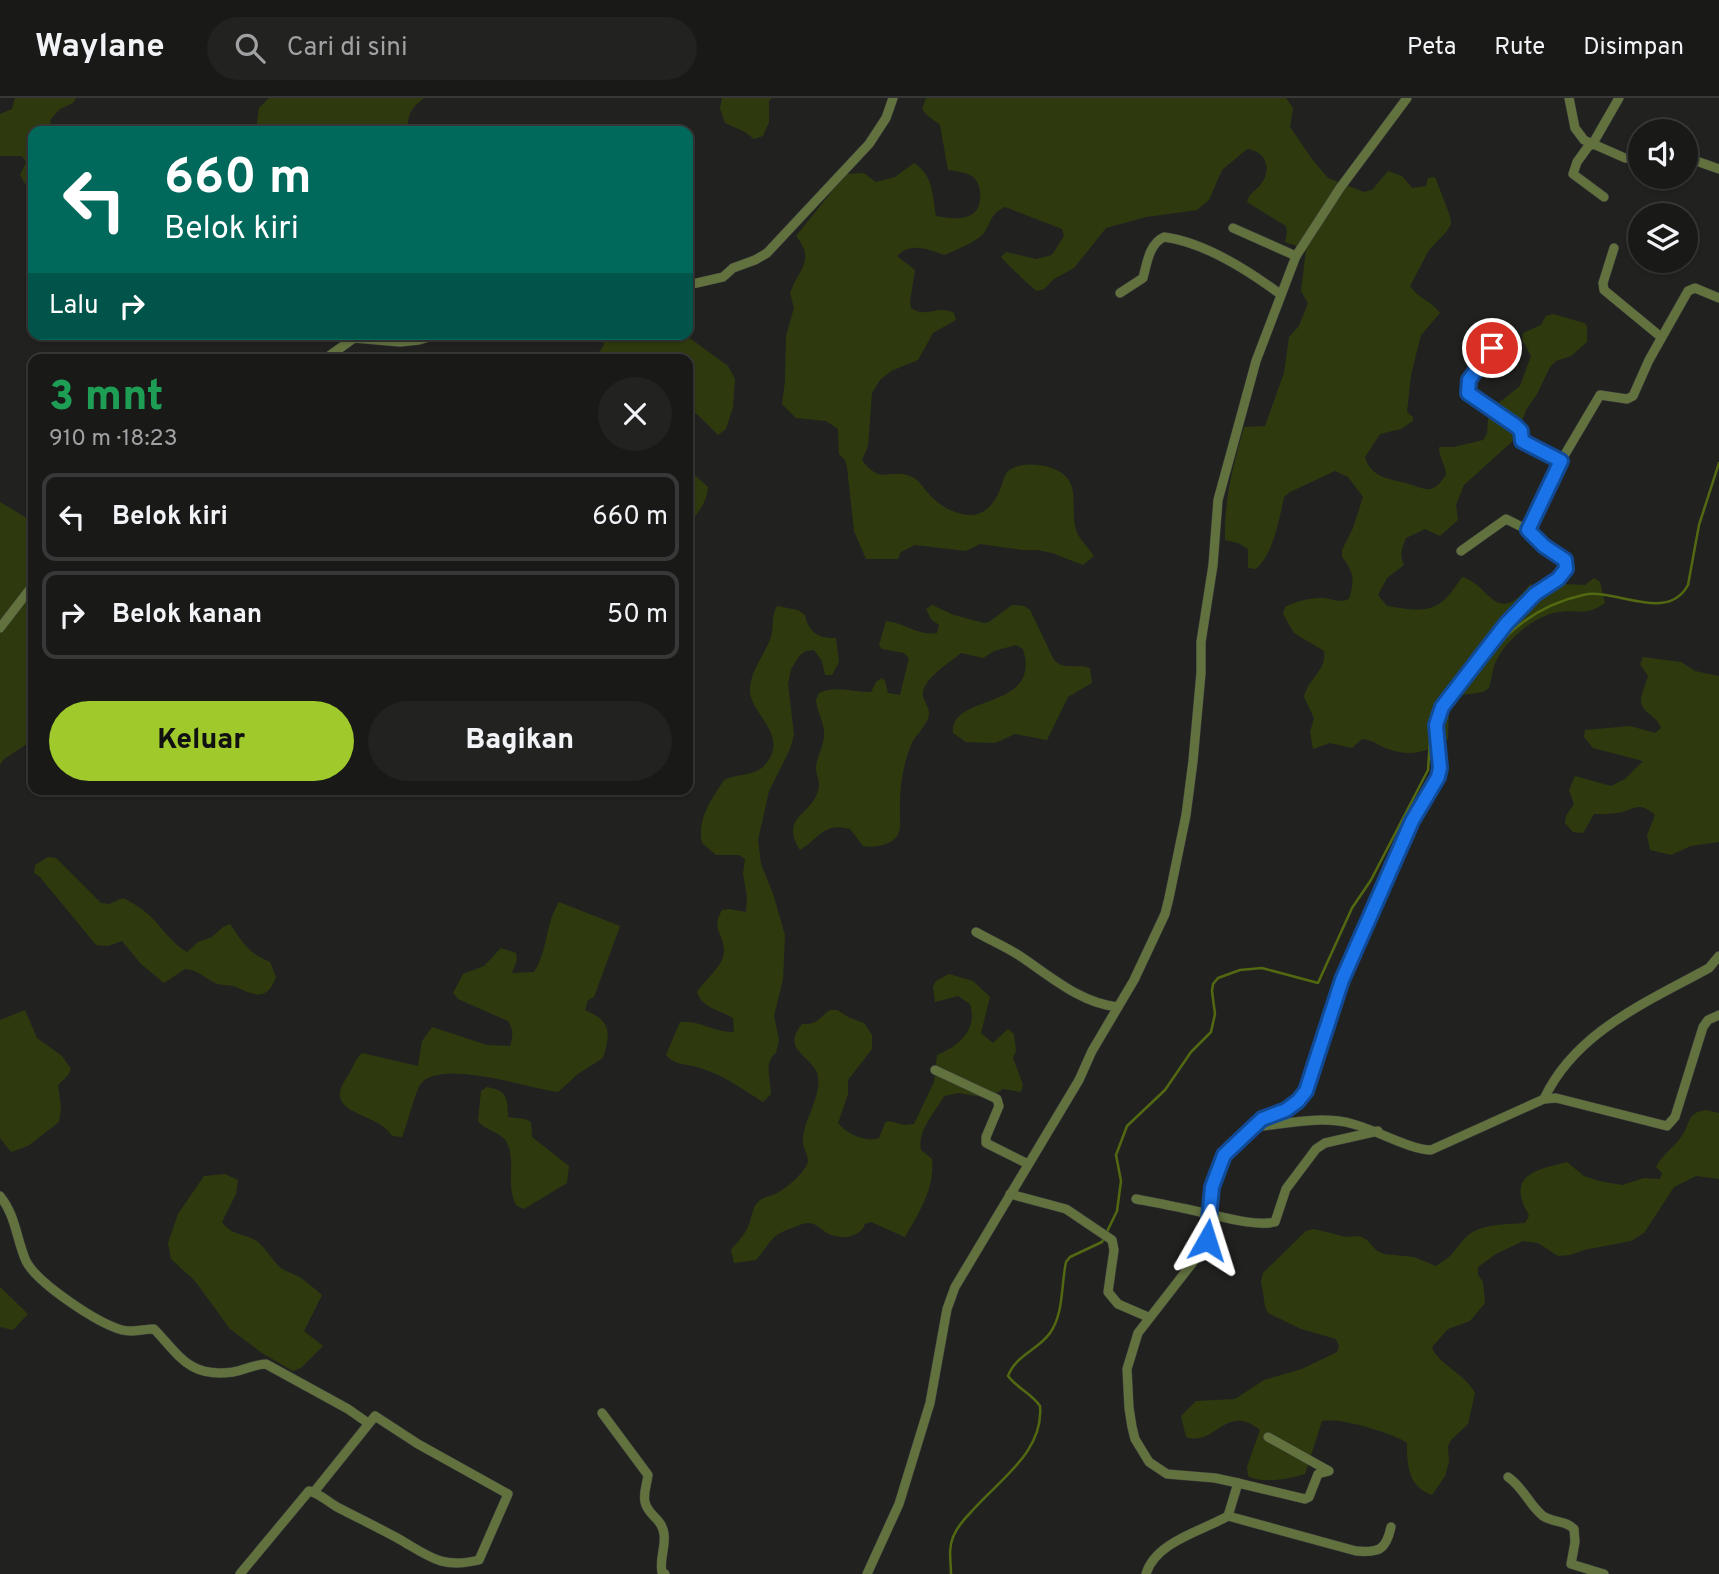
<!DOCTYPE html>
<html lang="id">
<head>
<meta charset="utf-8">
<style>
	:root { --surface:#191a18; --page:#222321; --text:#f1f3f6; --muted:#9fa1a2; --line:#373837; --accent:#a0c92b }
	body { margin:0; font-family:Overpass,sans-serif; background:var(--page); color:var(--text); height:100vh; display:flex; flex-direction:column; font-size:26px; white-space:nowrap }
	* { box-sizing:border-box; margin:0 }
	p { font-size:23px; color:var(--muted) }
	.icon { flex:none; width:38px; height:38px; fill:none; stroke:currentColor; stroke-width:2; stroke-linecap:round; stroke-linejoin:round }
	.map { position:relative; flex:1; overflow:hidden }
	.drawer { position:absolute; left:28px; top:256px; width:665px; height:441px; display:flex; flex-direction:column; background:var(--surface); border-radius:14px; box-shadow:0 2px 5px #0004,0 0 0 2px var(--line) }
	.drawer>* { flex:none }
	.hud { position:absolute; left:28px; top:28px; width:665px; height:214px; border-radius:14px; box-shadow:0 2px 5px #0004,0 0 0 2px var(--line); background:#00695c; color:#fff; overflow:hidden }
	.tools { position:absolute; left:1628px; top:21px; display:grid; gap:14px }
	.tools a { display:grid; place-items:center; width:70px; height:70px; border-radius:50%; background:var(--surface); box-shadow:0 2px 5px #0004,0 0 0 2px var(--line); font-size:35px }
	.pin { position:absolute; display:grid; place-items:center; width:60px; height:60px; color:#fff; margin:-30px; border:4px solid #fff; border-radius:50%; box-shadow:0 2px 7px #0007 }
	.me { position:absolute; width:77px; margin:-38px; rotate:6deg; stroke-linejoin:round; filter:drop-shadow(0 0 5px #0008) }
	.turn { display:flex; align-items:center; gap:24px; height:147px; padding:0 21px; font-size:32px }
	.turn .icon { width:91px; height:91px; stroke-width:2.5 }
	.turn b { display:block; font-size:49px; line-height:60px }
	.then { display:flex; align-items:center; height:66px; padding:0 21px; background:#0003; gap:14px; font-size:26px }
	.round { display:grid; place-items:center; flex:none; width:74px; height:74px; border-radius:37px; background:var(--page) }
	.head { display:flex; align-items:center; justify-content:space-between; height:119px; padding:0 21px }
	h1 { font-size:42px; font-weight:800; line-height:52px; color:#1e9e55 }
	.action { display:flex; gap:14px; margin-top:auto; padding:14px 21px }
	.action a { flex:1; height:80px; border-radius:42px; background:var(--accent); color:#111; font-size:28px; font-weight:800; line-height:80px; text-align:center }
	.action a+a { background:var(--page); color:var(--text) }
	ul { padding:0; list-style:none }
	li { display:flex; align-items:center; gap:21px; height:88px; margin:0 14px 10px; padding:0 7px; border:4px solid var(--line); border-radius:14px }
	li div { flex:1 }
	li b { display:block; font-size:26px }
	li em { font-style:normal }
	header { display:flex; align-items:center; gap:42px; box-sizing:border-box; height:98px; padding:0 35px; background:var(--surface); border-bottom:2px solid var(--line) }
	header strong { font-size:33px }
	nav { display:flex; gap:38px; margin-inline-start:auto; font-size:24px }
	.search { width:490px; height:63px; background:var(--page); display:flex; align-items:center; gap:18px; box-sizing:border-box; padding:0 24px; border-radius:38px; color:var(--muted); font-size:26px }
	.map>svg:first-child { display:block }
	.green { fill:#2e3a0e }
	.lines { fill:none; stroke-linecap:round; stroke-linejoin:round }
	.stream { stroke:#526911; stroke-width:2.5 }
	.minor-casing { stroke:#3d3e3c; stroke-width:10 }
	.minor { stroke:#62723f; stroke-width:9 }
	.route-casing { stroke:#114b97; stroke-width:18 }
	.route { stroke:#1a73e8; stroke-width:12 }
</style>
</head>
<body>
<header>
<strong>Waylane</strong>
<div class="search"><svg class="icon" aria-label="search" viewBox="0 0 24 24"><circle cx="10" cy="10" r="6"/><path d="M15 15l6 6"/></svg>Cari di sini</div>
<nav><a>Peta</a><a>Rute</a><a>Disimpan</a></nav>
</header>
<div class="map">
<svg width="1719" height="1476" viewBox="0 0 1719 1476">
	<rect width="100%" height="100%" fill="#212220"/>
	<g class="green">
		<polygon points="15,0 76,0 73,5 60,11 50,22 53,33 33,33 33,99 20,77 26,64 22,58 0,58 0,16 12,11"/>
		<path d="M 269,0 L 424,0 C 411,10 407,17 408,33 L 256,33 L 259,10 Z"/>
		<polygon points="722,0 772,0 769,3 769,24 763,38 754,41 745,34 725,25 720,10"/>
		<path d="M 926,0 L 1286,0 L 1293,10 L 1290,29 L 1312,61 L 1328,80 L 1364,94 L 1372,92 L 1388,73 L 1402,78 L 1412,90 L 1426,88 L 1428,80 L 1435,79 L 1450,118 L 1451,126 L 1447,133 L 1429,152 L 1410,188 C 1417,200 1432,203 1440,215 L 1421,237 L 1411,277 L 1407,314 L 1413,319 L 1413,323 L 1401,331 L 1380,336 L 1365,359 C 1371,381 1392,381 1409,386 C 1416,388 1424,392 1430,391 C 1438,390 1442,382 1446,377 C 1446,367 1439,360 1439,349 L 1454,349 L 1483,342 L 1487,336 L 1488,321 L 1496,307 L 1520,288 L 1531,258 L 1522,242 L 1523,235 L 1541,227 L 1546,218 L 1553,216 L 1584,225 L 1587,228 L 1587,244 L 1571,258 L 1556,263 L 1550,269 L 1537,296 L 1526,312 L 1516,340 L 1464,387 L 1456,407 L 1458,422 L 1440,438 L 1425,431 L 1406,440 C 1402,450 1399,456 1404,467 L 1387,480 L 1378,497 L 1387,508 C 1428,515 1439,515 1462,479 C 1490,486 1496,531 1530,486 C 1543,493 1550,496 1563,486 L 1585,487 L 1594,480 L 1600,484 L 1605,505 C 1584,519 1581,511 1558,514 C 1533,518 1503,544 1494,568 C 1492,575 1491,583 1489,590 L 1483,594 L 1456,598 L 1449,612 L 1448,641 C 1428,653 1412,660 1388,651 C 1377,647 1374,642 1362,641 L 1352,650 L 1330,645 L 1313,651 L 1310,634 L 1314,620 L 1304,599 C 1308,580 1327,573 1324,553 L 1294,535 L 1283,516 L 1285,509 C 1294,504 1309,500 1320,500 C 1331,499 1338,506 1349,501 C 1355,483 1354,474 1342,459 L 1342,452 L 1353,430 L 1363,399 L 1348,379 L 1335,373 L 1290,394 L 1284,399 C 1280,418 1272,461 1255,471 L 1248,470 L 1248,451 L 1238,445 L 1225,442 C 1224,402 1233,367 1244,329 L 1265,328 L 1284,275 L 1289,239 L 1299,228 L 1308,205 L 1301,193 L 1306,151 L 1285,144 L 1287,135 L 1286,128 L 1247,104 C 1249,95 1256,93 1261,86 C 1273,70 1265,53 1247,51 L 1222,72 L 1209,102 L 1197,112 L 1146,119 L 1106,130 L 1074,170 L 1054,181 L 1044,191 L 1037,193 C 1033,191 1004,163 1001,159 L 1006,154 L 1036,161 L 1052,157 L 1064,138 L 1062,131 L 1005,109 C 991,115 991,124 984,135 C 978,143 954,153 944,157 C 927,151 911,144 897,158 L 915,172 L 910,203 L 911,210 C 925,221 939,206 954,215 L 956,222 L 933,235 L 918,262 L 891,273 L 880,282 L 872,295 L 868,348 L 862,362 C 881,388 889,370 910,378 C 920,382 922,389 929,396 C 938,407 957,418 972,417 C 987,416 996,403 1001,389 C 1003,385 1004,378 1007,374 C 1020,362 1050,366 1063,376 C 1080,389 1070,413 1076,432 C 1078,440 1089,450 1094,458 L 1083,467 L 1052,455 L 1037,452 L 1023,452 L 980,446 L 966,453 L 915,447 L 901,454 L 898,461 L 866,461 L 854,433 L 847,369 L 845,362 L 839,356 L 838,331 L 826,323 L 796,320 L 782,306 L 785,283 L 786,238 L 794,210 L 790,195 C 799,170 816,163 796,138 L 846,76 L 864,75 L 876,84 L 895,79 L 914,65 C 934,78 932,97 936,118 C 947,120 958,122 969,118 C 984,113 984,83 970,77 C 963,74 955,73 948,72 L 940,27 L 927,17 L 922,11 Z"/>
		<polygon points="602,236 684,236 728,268 735,281 733,309 726,331 718,337 698,317 688,311 688,261 583,261 598,256 604,247"/>
		<path d="M 688,371 L 708,389 C 707,404 698,416 688,426 Z"/>
		<polygon points="0,404 25,419 33,429 33,642 4,661 0,667"/>
		<path d="M 932,507 L 954,517 L 984,525 L 989,524 L 1012,507 L 1024,508 L 1030,512 L 1054,562 C 1065,573 1077,565 1090,570 L 1092,585 L 1068,599 L 1047,642 L 1015,636 L 995,645 L 966,644 L 953,635 C 950,594 1042,614 1023,551 L 1016,547 L 994,553 L 983,560 L 961,555 C 950,564 932,575 925,588 C 919,600 927,603 929,614 C 930,625 915,637 911,647 C 902,669 899,694 900,717 C 900,723 901,733 897,738 C 890,748 873,750 863,748 L 850,731 C 823,724 820,740 800,752 C 777,716 818,717 819,686 C 819,681 816,676 816,670 C 817,657 825,647 824,633 C 823,622 817,613 816,602 L 819,595 C 835,587 853,594 871,594 L 876,584 L 882,580 L 885,583 L 888,595 L 900,597 L 909,560 L 904,555 L 882,551 L 879,547 L 886,523 C 906,525 917,538 937,535 L 939,527 L 931,521 L 926,511 Z"/>
		<path d="M 777,508 L 798,512 L 805,517 C 808,534 819,541 836,540 L 839,564 L 832,577 L 825,577 L 822,563 L 814,552 L 806,553 L 800,557 L 791,571 L 788,586 L 794,637 L 790,651 L 769,693 L 758,742 L 761,766 L 773,796 L 785,837 L 783,881 L 774,918 L 779,942 L 776,955 C 763,965 771,982 771,996 L 763,1004 C 739,989 726,978 697,969 C 686,966 674,967 666,957 L 680,924 C 700,922 715,935 734,934 L 733,920 C 720,912 702,910 697,894 C 705,881 725,868 724,851 C 723,835 711,831 722,812 L 729,811 L 746,814 L 747,799 L 743,776 L 745,761 L 739,757 L 716,757 L 702,745 C 697,721 711,702 724,682 C 736,676 754,678 764,668 C 791,639 752,617 750,594 C 749,574 765,557 771,539 C 774,528 771,518 777,508 Z"/>
		<path d="M 1643,559 L 1681,564 L 1695,573 L 1719,578 L 1719,744 L 1691,748 L 1671,757 L 1650,752 L 1647,737 L 1655,717 C 1638,702 1634,712 1618,715 C 1610,716 1602,716 1594,716 L 1583,735 L 1573,734 L 1565,725 L 1566,718 L 1574,706 L 1569,692 L 1575,678 L 1611,688 L 1625,681 L 1643,663 L 1593,650 L 1584,639 L 1585,632 L 1630,628 L 1655,635 L 1661,630 C 1658,618 1640,614 1641,602 C 1642,594 1646,585 1648,578 L 1640,566 Z"/>
		<path d="M 48,759 L 56,760 L 101,805 L 109,806 L 123,800 C 135,806 146,813 155,823 C 165,834 174,847 187,854 L 198,844 L 212,839 L 223,829 L 230,826 C 244,846 247,854 270,864 L 276,879 C 267,903 256,898 236,889 C 229,886 221,888 215,885 C 203,879 199,872 185,871 L 164,885 L 141,866 L 122,843 L 108,848 L 96,847 L 40,779 L 34,775 L 35,767 Z"/>
		<path d="M 559,804 L 620,828 L 594,899 L 588,902 L 585,912 C 611,923 611,934 603,960 L 578,976 L 558,994 C 531,991 439,959 420,987 C 415,995 407,1027 402,1039 L 392,1038 C 378,1013 320,1018 347,979 C 353,971 354,962 362,955 L 418,968 L 422,943 L 432,929 L 487,947 L 510,948 C 513,938 514,932 508,923 L 458,901 L 453,895 L 463,876 L 484,868 L 501,850 L 516,855 L 517,862 L 512,875 L 534,874 C 548,853 545,826 559,804 Z"/>
		<path d="M 949,876 L 973,883 L 990,899 L 981,935 L 993,945 L 1008,931 L 1014,936 L 1016,953 L 1013,960 L 1023,987 L 1021,994 L 1003,991 L 989,1000 L 958,995 L 944,998 C 935,1015 917,1032 921,1052 L 932,1061 C 935,1090 919,1115 905,1139 L 871,1124 L 865,1126 C 860,1140 840,1142 827,1135 C 821,1131 816,1125 808,1125 C 803,1125 798,1128 792,1130 C 770,1137 771,1145 756,1162 L 734,1165 L 731,1152 C 736,1145 743,1139 747,1131 C 752,1122 751,1109 760,1102 C 764,1099 771,1098 775,1096 C 785,1092 807,1073 808,1063 C 808,1056 802,1049 803,1042 C 803,1023 824,995 817,975 C 809,956 781,952 802,926 C 818,927 818,920 830,912 L 837,912 L 850,920 L 864,925 L 872,937 L 872,951 L 848,982 L 848,996 L 838,1025 C 847,1036 865,1045 879,1040 L 885,1025 L 888,1023 L 905,1027 L 914,1026 L 934,984 L 937,957 C 959,948 978,932 970,906 L 958,898 L 935,904 L 933,889 L 936,883 Z"/>
		<polygon points="25,912 37,940 62,958 71,971 68,977 58,987 61,1009 59,1024 28,1048 11,1054 0,1040 0,922"/>
		<path d="M 487,989 C 507,992 508,1001 508,1019 L 525,1021 L 531,1024 L 532,1039 L 569,1068 L 567,1085 L 524,1111 L 517,1108 C 505,1090 516,1065 508,1047 C 503,1033 486,1034 478,1023 L 481,993 Z"/>
		<path d="M 1706,1012 L 1719,1015 L 1719,1081 L 1696,1078 L 1674,1089 L 1644,1135 L 1631,1143 L 1584,1152 L 1570,1157 L 1558,1158 L 1538,1145 L 1523,1143 L 1496,1156 L 1478,1169 L 1478,1177 L 1483,1184 L 1485,1205 L 1470,1223 L 1448,1231 L 1432,1249 C 1437,1266 1465,1275 1475,1295 L 1468,1326 L 1451,1342 L 1448,1348 L 1449,1364 L 1445,1378 L 1432,1397 C 1408,1389 1407,1367 1407,1345 C 1393,1335 1338,1319 1322,1323 L 1305,1376 C 1289,1381 1262,1386 1248,1378 L 1247,1369 L 1260,1332 C 1225,1304 1216,1349 1186,1339 L 1181,1318 L 1196,1303 L 1235,1301 L 1264,1282 L 1302,1271 L 1337,1254 L 1339,1248 L 1336,1241 L 1301,1231 L 1268,1215 L 1265,1208 L 1261,1183 L 1263,1175 L 1306,1133 L 1314,1131 L 1346,1139 L 1360,1138 L 1367,1142 L 1377,1153 L 1384,1156 L 1414,1159 L 1436,1168 C 1454,1157 1452,1155 1465,1140 C 1479,1125 1506,1127 1525,1125 L 1529,1118 C 1527,1112 1523,1108 1522,1102 C 1513,1073 1547,1070 1567,1064 L 1584,1078 L 1599,1083 L 1622,1087 L 1644,1080 L 1660,1081 L 1662,1075 L 1656,1069 C 1663,1055 1672,1052 1681,1039 C 1691,1027 1685,1015 1706,1012 Z"/>
		<path d="M 225,1076 L 238,1082 L 236,1096 L 222,1124 C 232,1139 248,1135 259,1145 C 267,1152 272,1162 281,1170 C 287,1174 294,1176 301,1180 C 308,1185 315,1191 322,1197 L 304,1233 L 323,1248 L 301,1270 L 293,1273 L 262,1255 L 230,1231 L 195,1183 L 171,1161 L 168,1145 L 178,1116 L 204,1078 Z"/>
		<polygon points="0,1189 28,1216 13,1232 0,1229"/>
	</g>
	<g class="lines">
		<g class="stream">
			<path d="M 1465,584 C 1481,575 1488,558 1501,544 C 1523,520 1552,504 1583,497 C 1614,489 1667,526 1688,487 L 1699,427 L 1719,365"/>
			<path d="M 951,1476 C 951,1463 948,1452 953,1439 C 957,1429 965,1420 972,1413 C 999,1382 1044,1354 1040,1308 C 1032,1296 1017,1290 1008,1278 C 1016,1257 1038,1252 1050,1235 C 1064,1215 1061,1187 1066,1164 L 1070,1159 L 1102,1144 L 1117,1113 L 1121,1083 L 1116,1057 L 1127,1028 L 1165,992 L 1191,954 L 1211,934 L 1215,916 L 1212,893 L 1213,886 L 1218,880 L 1240,872 L 1262,870 L 1318,885 L 1352,810 L 1371,782 L 1428,672 L 1432,615 L 1439,602 L 1450,592"/>
		</g>
		<defs>
			<g id="minor">
				<polyline points="1569,0 1575,30 1584,42 1625,60 1633,60 1640,55"/>
				<polyline points="1590,46 1577,64 1573,76 1604,99"/>
				<polyline points="1592,47 1619,0"/>
				<polyline points="1685,59 1719,71"/>
				<polyline points="1233,130 1296,158"/>
				<polyline points="1614,150 1603,185 1604,192 1661,239"/>
				<polyline points="688,187 723,179 733,170 755,162 767,155 869,46 886,20 893,0"/>
				<path d="M 1120,195 L 1143,180 C 1147,165 1149,146 1164,139 C 1203,144 1249,173 1280,196"/>
				<polyline points="1502,232 1469,282 1468,295 1516,328 1521,333 1522,343 1561,363"/>
				<polyline points="325,261 354,240 400,244 419,242 439,236"/>
				<polyline points="1461,453 1506,421 1528,432"/>
				<polyline points="0,530 33,487"/>
				<path d="M 976,834 C 990,842 1006,849 1020,858 C 1050,878 1080,905 1118,909"/>
				<polyline points="935,972 997,1001 999,1008 986,1039 986,1045 1028,1066"/>
				<path d="M 1544,1001 C 1575,934 1647,904 1709,870 L 1719,858"/>
				<path d="M 1254,1029 C 1285,1026 1322,1017 1353,1026 C 1376,1032 1411,1052 1431,1052 L 1544,1001 L 1556,1000 L 1667,1028 L 1675,1019 L 1703,929 L 1708,922 L 1719,917"/>
				<polyline points="1010,1096 1066,1111 1112,1142 1114,1152 1108,1194 1118,1206 1148,1219"/>
				<path d="M 0,1098 C 16,1118 16,1140 26,1163 C 37,1185 97,1225 122,1232 C 132,1235 143,1231 154,1231 C 180,1258 189,1280 233,1274 C 245,1272 255,1266 266,1266 L 348,1311 L 368,1325"/>
				<path d="M 1136,1101 C 1157,1105 1179,1109 1200,1114 C 1220,1118 1255,1129 1275,1124 L 1286,1091 L 1316,1051 L 1325,1045 L 1378,1033"/>
				<path d="M 602,1315 L 648,1377 C 647,1386 643,1395 645,1404 C 648,1418 662,1420 664,1436 C 666,1450 659,1461 662,1474 L 665,1476"/>
				<path d="M 1508,1379 C 1524,1390 1529,1407 1543,1418 C 1554,1425 1566,1422 1574,1431 L 1575,1444 L 1571,1466 L 1604,1476"/>
				<polyline points="1238,1385 1305,1401 1309,1399 1318,1376 1329,1373 1268,1339"/>
				<path d="M 1228,1418 L 1356,1453 C 1379,1455 1386,1452 1391,1429"/>
				<path d="M 240,1476 L 309,1393 C 319,1395 328,1404 337,1409 C 358,1420 379,1430 399,1441 C 430,1459 442,1471 479,1462 L 508,1396 L 418,1346 L 375,1318 L 314,1394"/>
				<polyline points="867,1476 899,1406 930,1305 947,1211 955,1189 1079,982 1092,953 1134,882 1165,816 1169,800 1186,717 1193,663 1201,575 1201,544 1213,467 1218,402 1256,263 1296,158 1340,90 1407,0"/>
				<path d="M 1146,1476 C 1155,1444 1202,1433 1228,1418 L 1238,1385 L 1215,1380 L 1167,1376 L 1149,1364 L 1135,1341 L 1132,1329 L 1129,1310 L 1127,1271 L 1138,1235 L 1204,1150 L 1207,1142 L 1212,1089 L 1224,1057 L 1262,1021 L 1286,1012 L 1298,1003 L 1306,993 L 1342,882 L 1412,723 L 1438,679 L 1440,670 L 1436,627 L 1442,609 L 1505,526 L 1535,496 L 1558,481 L 1566,471 L 1565,462 L 1544,448 L 1528,432 L 1561,363 L 1600,297 L 1627,301 L 1633,298 L 1649,262 L 1688,193 L 1695,190 L 1719,200"/>
			</g>
		</defs>
		<use href="#minor" class="minor-casing"/>
		<use href="#minor" class="minor"/>
	</g>
	<g class="lines">
		<defs>
			<polyline id="route" points="1207,1142 1212,1089 1224,1057 1262,1021 1286,1012 1298,1003 1306,993 1342,882 1412,723 1438,679 1440,670 1436,627 1442,609 1506,526 1535,496 1558,481 1566,471 1565,462 1544,448 1528,432 1561,363 1522,343 1521,333 1516,328 1468,295 1469,282 1492,250"/>
		</defs>
		<use href="#route" class="route-casing"/>
		<use href="#route" class="route"/>
	</g>
</svg>
<div class="tools">
<a><svg class="icon" aria-label="sound" viewBox="0 0 24 24"><path d="M4 9h4l5-4v14l-5-4H4zM17 9q2 3 0 6"/></svg></a>
<a><svg class="icon" aria-label="layers" viewBox="0 0 24 24"><path d="M12 4l9 5-9 5-9-5zM3 14l9 5 9-5"/></svg></a>
</div>
<div class="pin" style="left:1492px;top:250px;background:#d93025"><svg class="icon" aria-label="arrive" viewBox="0 0 24 24"><path d="M6 21V4h12l-3 4 3 4H6"/></svg></div>
<svg class="me" style="left:1207px;top:1142px" viewBox="-20 -20 40 40"><path d="M0-17L14 15 0 8-14 15z" fill="#1a73e8" stroke="#fff" stroke-width="4"/></svg>
<div class="hud">
<div class="turn"><svg class="icon" aria-label="left" viewBox="0 0 24 24"><path d="M17 20v-9H6M10 6l-5 5 5 5"/></svg><div><b>660 m</b>Belok kiri</div></div>
<div class="then">Lalu<svg class="icon" aria-label="right" viewBox="0 0 24 24"><path d="M7 20v-9h11M14 6l5 5-5 5"/></svg></div>
</div>
<section class="drawer">
<div class="head"><div><h1>3 mnt</h1><p>910 m · 18:23</p></div><a class="round"><svg class="icon" aria-label="close" viewBox="0 0 24 24"><path d="M6 6l12 12M18 6L6 18"/></svg></a></div>
<ul>
<li><svg class="icon" aria-label="left" viewBox="0 0 24 24"><path d="M17 20v-9H6M10 6l-5 5 5 5"/></svg><div><b>Belok kiri</b></div><em>660 m</em></li>
<li><svg class="icon" aria-label="right" viewBox="0 0 24 24"><path d="M7 20v-9h11M14 6l5 5-5 5"/></svg><div><b>Belok kanan</b></div><em>50 m</em></li>
</ul>
<div class="action"><a>Keluar</a><a>Bagikan</a></div>
</section>
</div>
</body>
</html>
